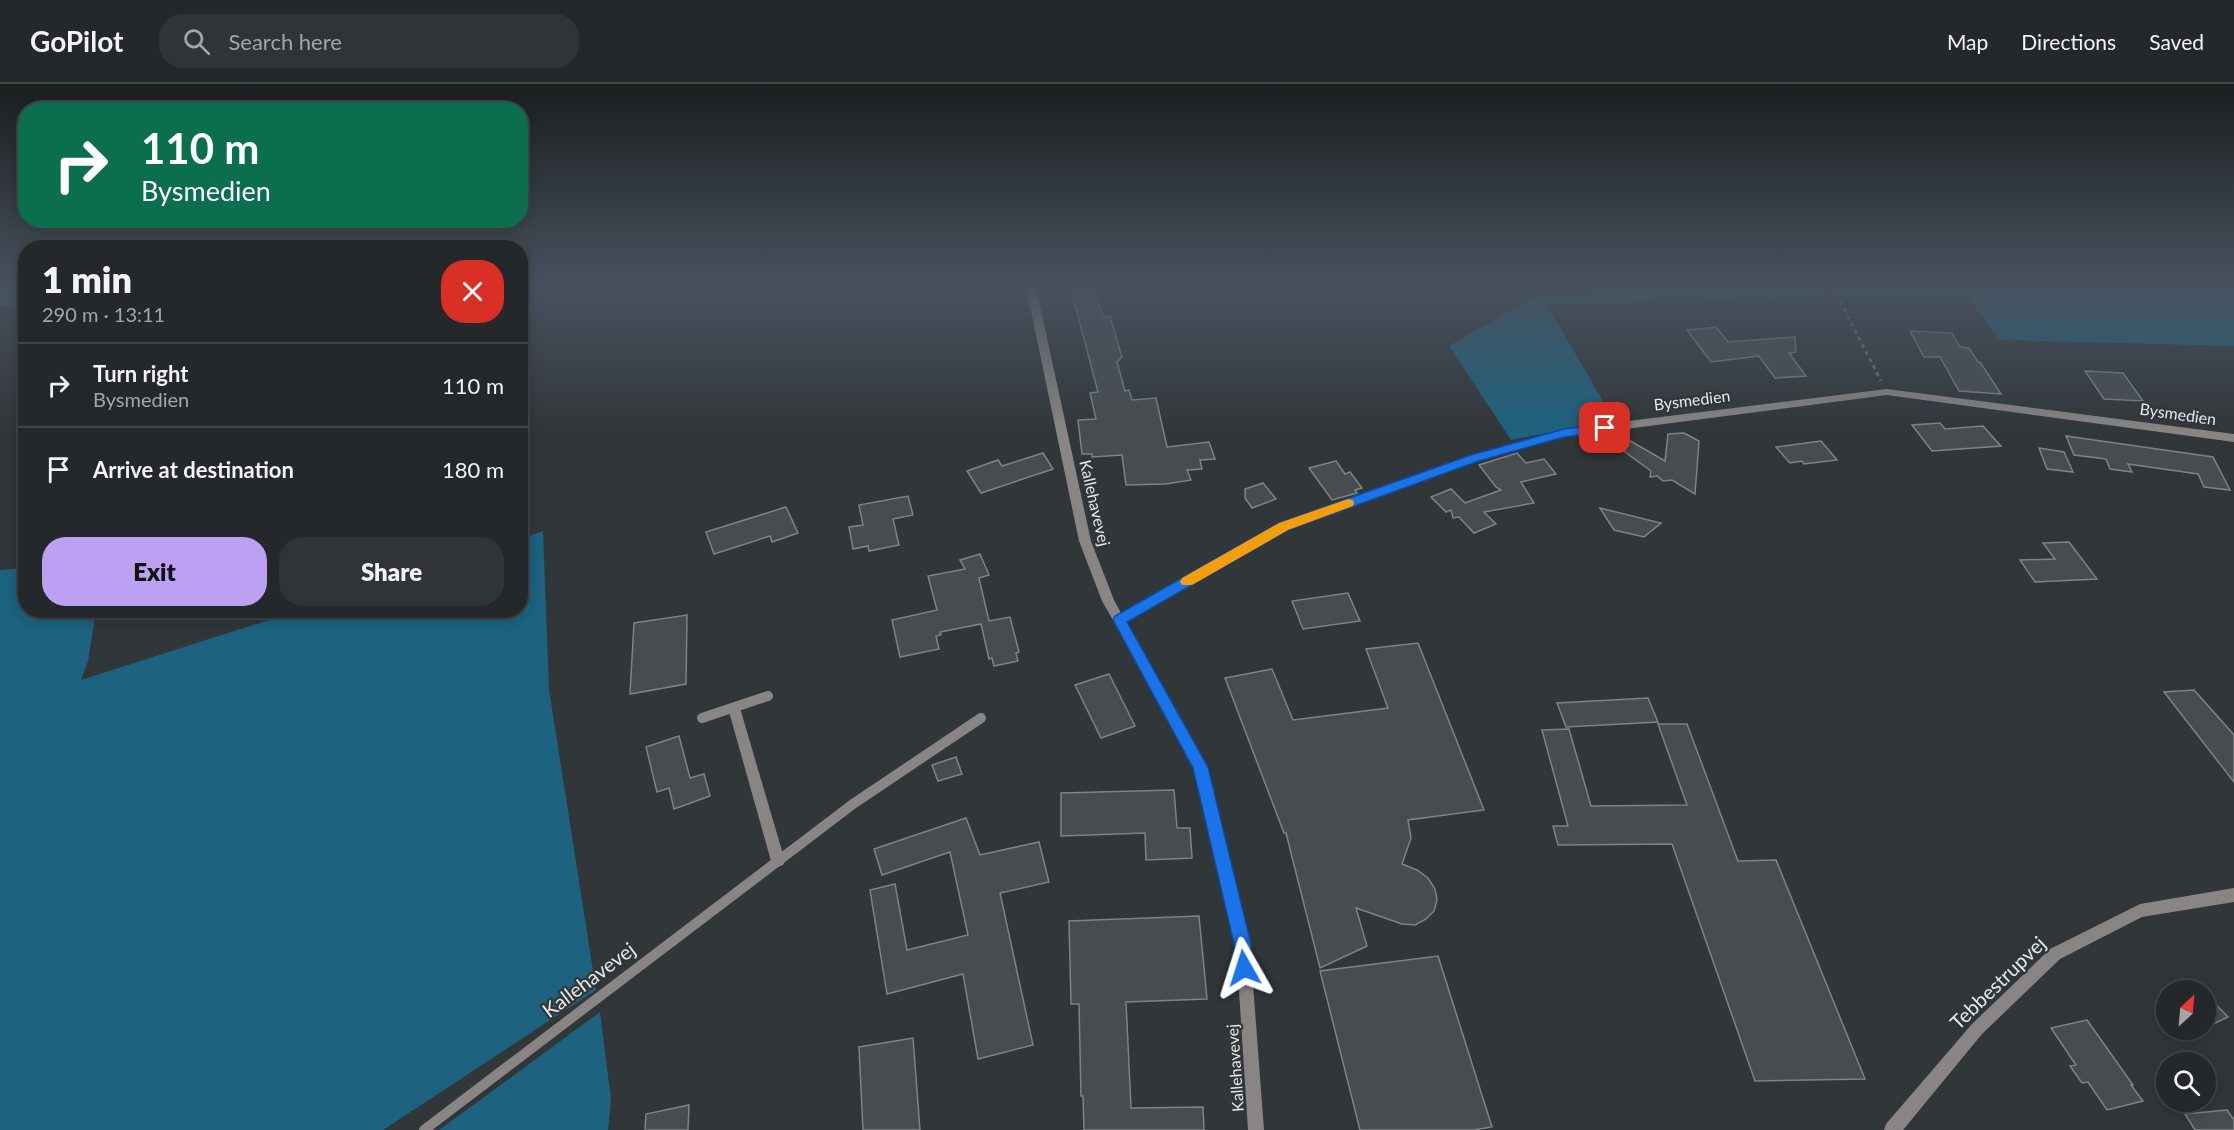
<!DOCTYPE html>
<html lang="en">
<head>
<meta charset="utf-8">
<style>
	:root { --surface:#25282b; --page:#313437; --text:#f1f3f6; --muted:#a3a6a9; --line:#424447; --accent:#bca0f2 }
	body { margin:0; font-family:Lato,sans-serif; background:var(--page); color:var(--text); height:100vh; display:flex; flex-direction:column; font-size:22px; white-space:nowrap }
	* { box-sizing:border-box; margin:0 }
	p { font-size:20px; color:var(--muted) }
	.icon { flex:none; width:33px; height:33px; fill:none; stroke:currentColor; stroke-width:2; stroke-linecap:round; stroke-linejoin:round }
	.map { position:relative; flex:1; overflow:hidden }
	.panel { position:absolute; left:18px; top:156px; width:510px; height:378px; display:flex; flex-direction:column; background:var(--surface); border-radius:24px; box-shadow:0 3px 15px #0003,0 0 0 2px var(--line) }
	.panel>* { flex:none }
	.top-card { position:absolute; left:18px; top:18px; width:510px; height:126px; border-radius:24px; box-shadow:0 3px 15px #0003,0 0 0 2px var(--line); background:#0b6e4f; color:#fff; overflow:hidden }
	.needle { width:39px; rotate:26deg }
	.fabs { position:absolute; left:2156px; top:896px; display:grid; gap:12px }
	.fabs a { display:grid; place-items:center; width:60px; height:60px; border-radius:50%; background:var(--surface); box-shadow:0 3px 15px #0003,0 0 0 2px var(--line); font-size:30px }
	.pin { position:absolute; display:grid; place-items:center; width:51px; height:51px; color:#fff; margin:-26px; border-radius:12px; box-shadow:0 3px 9px #0006 }
	.me { position:absolute; width:66px; margin:-33px; rotate:354deg; stroke-linejoin:round; filter:drop-shadow(0 0 4px #0008) }
	.turn { display:flex; align-items:center; gap:21px; height:126px; padding:0 24px; font-size:27px }
	.turn .icon { width:78px; height:78px; stroke-width:2.5 }
	.turn b { display:block; font-size:42px; line-height:51px }
	.round { display:grid; place-items:center; flex:none; width:63px; height:63px; border-radius:24px; background:var(--page) }
	.overview { display:flex; align-items:center; justify-content:space-between; height:102px; padding:0 24px }
	h1 { font-size:36px; font-weight:800; line-height:45px }
	.button { display:flex; gap:12px; margin-top:auto; padding:12px 24px }
	.button a { flex:1; height:69px; border-radius:24px; background:var(--accent); color:#111; font-size:24px; font-weight:800; line-height:69px; text-align:center }
	.button a+a { background:var(--page); color:var(--text) }
	ul { padding:0; list-style:none }
	li { display:flex; align-items:center; gap:18px; height:84px; padding:0 24px; border-top:2px solid var(--line) }
	li div { flex:1 }
	li b { display:block; font-size:22px }
	li em { font-style:normal }
	header { display:flex; align-items:center; gap:36px; box-sizing:border-box; height:84px; padding:0 30px; background:var(--surface); border-bottom:2px solid var(--line) }
	header strong { font-size:28px }
	nav { display:flex; gap:33px; margin-inline-start:auto; font-size:21px }
	.search { width:420px; height:54px; background:var(--page); display:flex; align-items:center; gap:15px; box-sizing:border-box; padding:0 21px; border-radius:24px; color:var(--muted); font-size:22px }
	.map>svg:first-child { display:block }
	.green { fill:#1d627e }
	.building { fill:#474c4f; stroke:#7d8386; stroke-width:1.5 }
	.lines { fill:none; stroke-linecap:round; stroke-linejoin:round }
	.path { stroke:#6f7376; stroke-width:3; stroke-dasharray:4 4; stroke-linecap:butt }
	.service { stroke:#888584; stroke-width:10 }
	.minor { fill:#888584; fill-rule:evenodd }
	.tertiary { fill:#888584; fill-rule:evenodd }
	.route { fill:#1a73e8; stroke:#114b97; stroke-width:1.5 }
	.slow { fill:#f59e0b }
	.labels { text-anchor:middle; stroke-width:4.5; stroke-linejoin:round; paint-order:stroke }
	.street-label { font-size:16px; fill:#e6e9eb; stroke:#313639 }
	.near-street-label { font-size:20px; fill:#e6e9eb; stroke:#313639 }
</style>
</head>
<body>
<header>
<strong>GoPilot</strong>
<div class="search"><svg class="icon" aria-label="search" viewBox="0 0 24 24"><circle cx="10" cy="10" r="6"/><path d="M15 15l6 6"/></svg>Search here</div>
<nav><a>Map</a><a>Directions</a><a>Saved</a></nav>
</header>
<div class="map">
<svg width="2234" height="1046" viewBox="0 0 2234 1046">
	<rect width="100%" height="100%" fill="#313639"/>
	<g class="green">
		<polygon points="0,203 25,203 25,221 0,222"/>
		<polygon points="1591,203 1820,203 1823,210 1745,215 1547,221 1614,336 1511,356 1449,262 1534,213 1596,214"/>
		<polygon points="1835,203 2234,203 2234,262 1999,256 1968,213 1838,208"/>
		<polygon points="543,447 549,605 596,906 383,1046 0,1046 0,486 25,484 26,526 96,527 88,577 81,596 297,527 520,526 521,455"/>
		<polygon points="600,928 611,1015 608,1046 439,1046"/>
	</g>
	<g class="building">
		<polygon points="1095,207 1103,233 1110,233 1122,273 1117,278 1125,307 1129,306 1132,316 1156,314 1167,363 1209,358 1215,375 1200,376 1202,385 1187,386 1191,396 1166,400 1126,401 1122,371 1092,373 1092,370 1082,370 1078,336 1096,335 1090,309 1098,308 1072,209"/>
		<polygon points="1716,243 1728,258 1795,253 1796,268 1789,269 1806,292 1775,294 1759,272 1711,278 1687,246"/>
		<polygon points="1910,247 1952,249 1960,263 1969,264 1978,278 1980,278 2001,310 1959,307 1940,273 1924,273"/>
		<polygon points="2085,287 2123,289 2143,317 2104,315"/>
		<polygon points="1940,339 1945,345 1983,342 2001,362 1932,367 1912,341"/>
		<polygon points="1684,349 1699,357 1695,410 1672,396 1663,397 1657,392 1650,393 1651,387 1621,365 1627,355 1665,377 1668,350"/>
		<polygon points="2066,352 2213,373 2230,406 2204,403 2198,390 2128,380 2132,388 2110,385 2106,375 2074,371"/>
		<polygon points="1821,357 1837,376 1804,380 1802,377 1790,379 1776,363"/>
		<polygon points="2039,364 2064,368 2073,388 2047,385"/>
		<polygon points="1043,369 1053,385 981,409 967,387 998,376 1002,382"/>
		<polygon points="1517,369 1526,379 1544,375 1556,390 1521,398 1534,419 1484,428 1496,440 1474,449 1459,433 1453,434 1451,426 1446,428 1431,413 1451,405 1465,419 1501,406 1496,403 1479,381"/>
		<polygon points="1336,377 1345,390 1350,388 1362,404 1355,406 1357,409 1332,416 1309,384"/>
		<polygon points="1263,399 1276,415 1252,424 1245,414 1245,405"/>
		<polygon points="908,412 913,431 893,435 899,461 869,467 868,462 853,465 849,443 863,441 859,421"/>
		<polygon points="786,423 798,449 772,458 770,452 714,470 706,448"/>
		<polygon points="1600,424 1661,439 1644,453 1614,446"/>
		<polygon points="2069,458 2097,495 2035,498 2020,476 2055,475 2043,459"/>
		<polygon points="980,470 989,491 979,494 989,537 1010,533 1019,568 1016,569 1018,577 994,582 992,574 989,575 981,540 940,548 941,551 936,552 939,565 900,573 892,536 937,526 928,492 965,485 960,476"/>
		<polygon points="1348,509 1360,537 1303,545 1292,517"/>
		<polygon points="687,531 686,600 630,610 634,539"/>
		<polygon points="1418,559 1484,726 1408,736 1411,754 1402,780 1417,786 1428,794 1435,805 1437,816 1434,827 1426,835 1415,841 1402,840 1356,824 1367,862 1320,884 1286,749 1284,749 1225,594 1272,585 1293,636 1388,624 1366,565"/>
		<polygon points="1109,590 1135,642 1101,654 1075,601"/>
		<polygon points="2194,606 2234,651 2234,698 2164,608"/>
		<polygon points="1648,614 1658,638 1566,643 1557,619"/>
		<polygon points="1658,640 1687,640 1738,777 1776,776 1865,995 1755,997 1672,760 1558,761 1553,742 1568,742 1542,646 1569,645 1591,722 1687,721"/>
		<polygon points="679,652 690,694 704,690 710,712 674,725 669,704 657,708 646,663"/>
		<polygon points="956,673 962,690 938,697 932,681"/>
		<polygon points="1174,706 1177,744 1190,744 1192,774 1146,776 1145,749 1061,752 1061,709"/>
		<polygon points="966,734 980,771 1039,758 1049,798 1000,809 1033,961 978,975 963,890 887,910 870,806 895,800 907,866 968,851 950,768 882,791 874,765"/>
		<polygon points="1199,832 1207,915 1126,918 1131,1024 1203,1023 1204,1046 1084,1046 1083,1012 1081,1012 1079,920 1071,920 1069,837"/>
		<polygon points="1438,872 1492,1043 1473,1046 1360,1046 1320,887"/>
		<polygon points="2205,909 2228,933 2205,944"/>
		<polygon points="2087,936 2133,1001 2131,1001 2143,1017 2107,1026 2088,998 2082,999 2070,982 2076,981 2051,944"/>
		<polygon points="913,954 920,1046 863,1046 859,963"/>
		<polygon points="689,1021 688,1046 645,1046 646,1030"/>
		<polygon points="2227,1026 2234,1036 2234,1046 2195,1046 2185,1030"/>
	</g>
	<g class="lines">
		<polyline class="path" points="1833,203 1881,297"/>
		<g class="service">
			<polyline points="702,634 768,612"/>
			<polyline points="424,1046 853,720 981,634"/>
		</g>
		<g class="minor">
			<polygon points="1026,203 1036,203 1091,457 1114,516 1121,529 1279,439 1471,371 1564,345 1887,305 2234,350 2234,358 1887,311 1564,353 1479,377 1287,445 1126,538 1207,683 1250,860 1264,1046 1248,1046 1236,860 1193,684 1148,597 1102,517 1079,457"/>
			<polygon points="734,619 739,620 740,624 785,777 783,781 778,783 773,781 771,777 728,624 729,620"/>
		</g>
		<polygon class="tertiary" points="2234,804 2234,818 2142,833 2060,875 1982,950 1903,1046 1884,1046 1886,1040 1972,940 2050,865 2140,820"/>
	</g>
	<linearGradient id="sky" x2="0" y2="1"><stop stop-color="#1b1e1f"/><stop offset="0.58" stop-color="#48525f"/><stop offset="1" stop-color="#48525f" stop-opacity="0"/></linearGradient>
	<rect width="2234" height="349" fill="url(#sky)"/>
	<polygon class="route" points="1605,340 1611,344 1609,347 1564,353 1479,377 1288,446 1127,538 1208,683 1251,860 1253,884 1250,889 1244,892 1238,889 1234,860 1193,684 1113,536 1115,532 1279,439 1471,371 1564,345"/>
	<polygon class="slow" points="1348,415 1353,416 1354,419 1353,422 1288,446 1192,501 1182,501 1180,498 1182,494 1279,439"/>
	<g class="labels">
		<g class="street-label">
			<text transform="translate(1692 316) rotate(-7)" y="6">Bysmedien</text>
			<text transform="translate(2178 330) rotate(8)" y="6">Bysmedien</text>
			<text transform="translate(1095 419) rotate(77)" y="6">Kallehavevej</text>
			<text transform="translate(1235 984) rotate(-94)" y="6">Kallehavevej</text>
		</g>
		<g class="near-street-label">
			<text transform="translate(589 896) rotate(-37)" y="7">Kallehavevej</text>
			<text transform="translate(1998 899) rotate(-44)" y="7">Tebbestrupvej</text>
		</g>
	</g>
</svg>
<div class="fabs">
<a><svg class="needle" viewBox="-14 -14 28 28"><path d="M0-13l5 13h-10z" fill="#e53935"/><path d="M0 13l5-13h-10z" fill="#a3a6a9"/></svg></a>
<a><svg class="icon" aria-label="search" viewBox="0 0 24 24"><circle cx="10" cy="10" r="6"/><path d="M15 15l6 6"/></svg></a>
</div>
<div class="pin" style="left:1605px;top:344px;background:#d93025"><svg class="icon" aria-label="arrive" viewBox="0 0 24 24"><path d="M6 21V4h12l-3 4 3 4H6"/></svg></div>
<svg class="me" style="left:1244px;top:884px" viewBox="-20 -20 40 40"><path d="M0-17L14 15 0 8-14 15z" fill="#1a73e8" stroke="#fff" stroke-width="4"/></svg>
<div class="top-card">
<div class="turn"><svg class="icon" aria-label="right" viewBox="0 0 24 24"><path d="M7 20v-9h11M14 6l5 5-5 5"/></svg><div><b>110 m</b>Bysmedien</div></div>
</div>
<section class="panel">
<div class="overview"><div><h1>1 min</h1><p>290 m · 13:11</p></div><a class="round" style="background:#d93025;color:#fff"><svg class="icon" aria-label="close" viewBox="0 0 24 24"><path d="M6 6l12 12M18 6L6 18"/></svg></a></div>
<ul>
<li><svg class="icon" aria-label="right" viewBox="0 0 24 24"><path d="M7 20v-9h11M14 6l5 5-5 5"/></svg><div><b>Turn right</b><p>Bysmedien</p></div><em>110 m</em></li>
<li><svg class="icon" aria-label="arrive" viewBox="0 0 24 24"><path d="M6 21V4h12l-3 4 3 4H6"/></svg><div><b>Arrive at destination</b></div><em>180 m</em></li>
</ul>
<div class="button"><a>Exit</a><a>Share</a></div>
</section>
</div>
</body>
</html>
